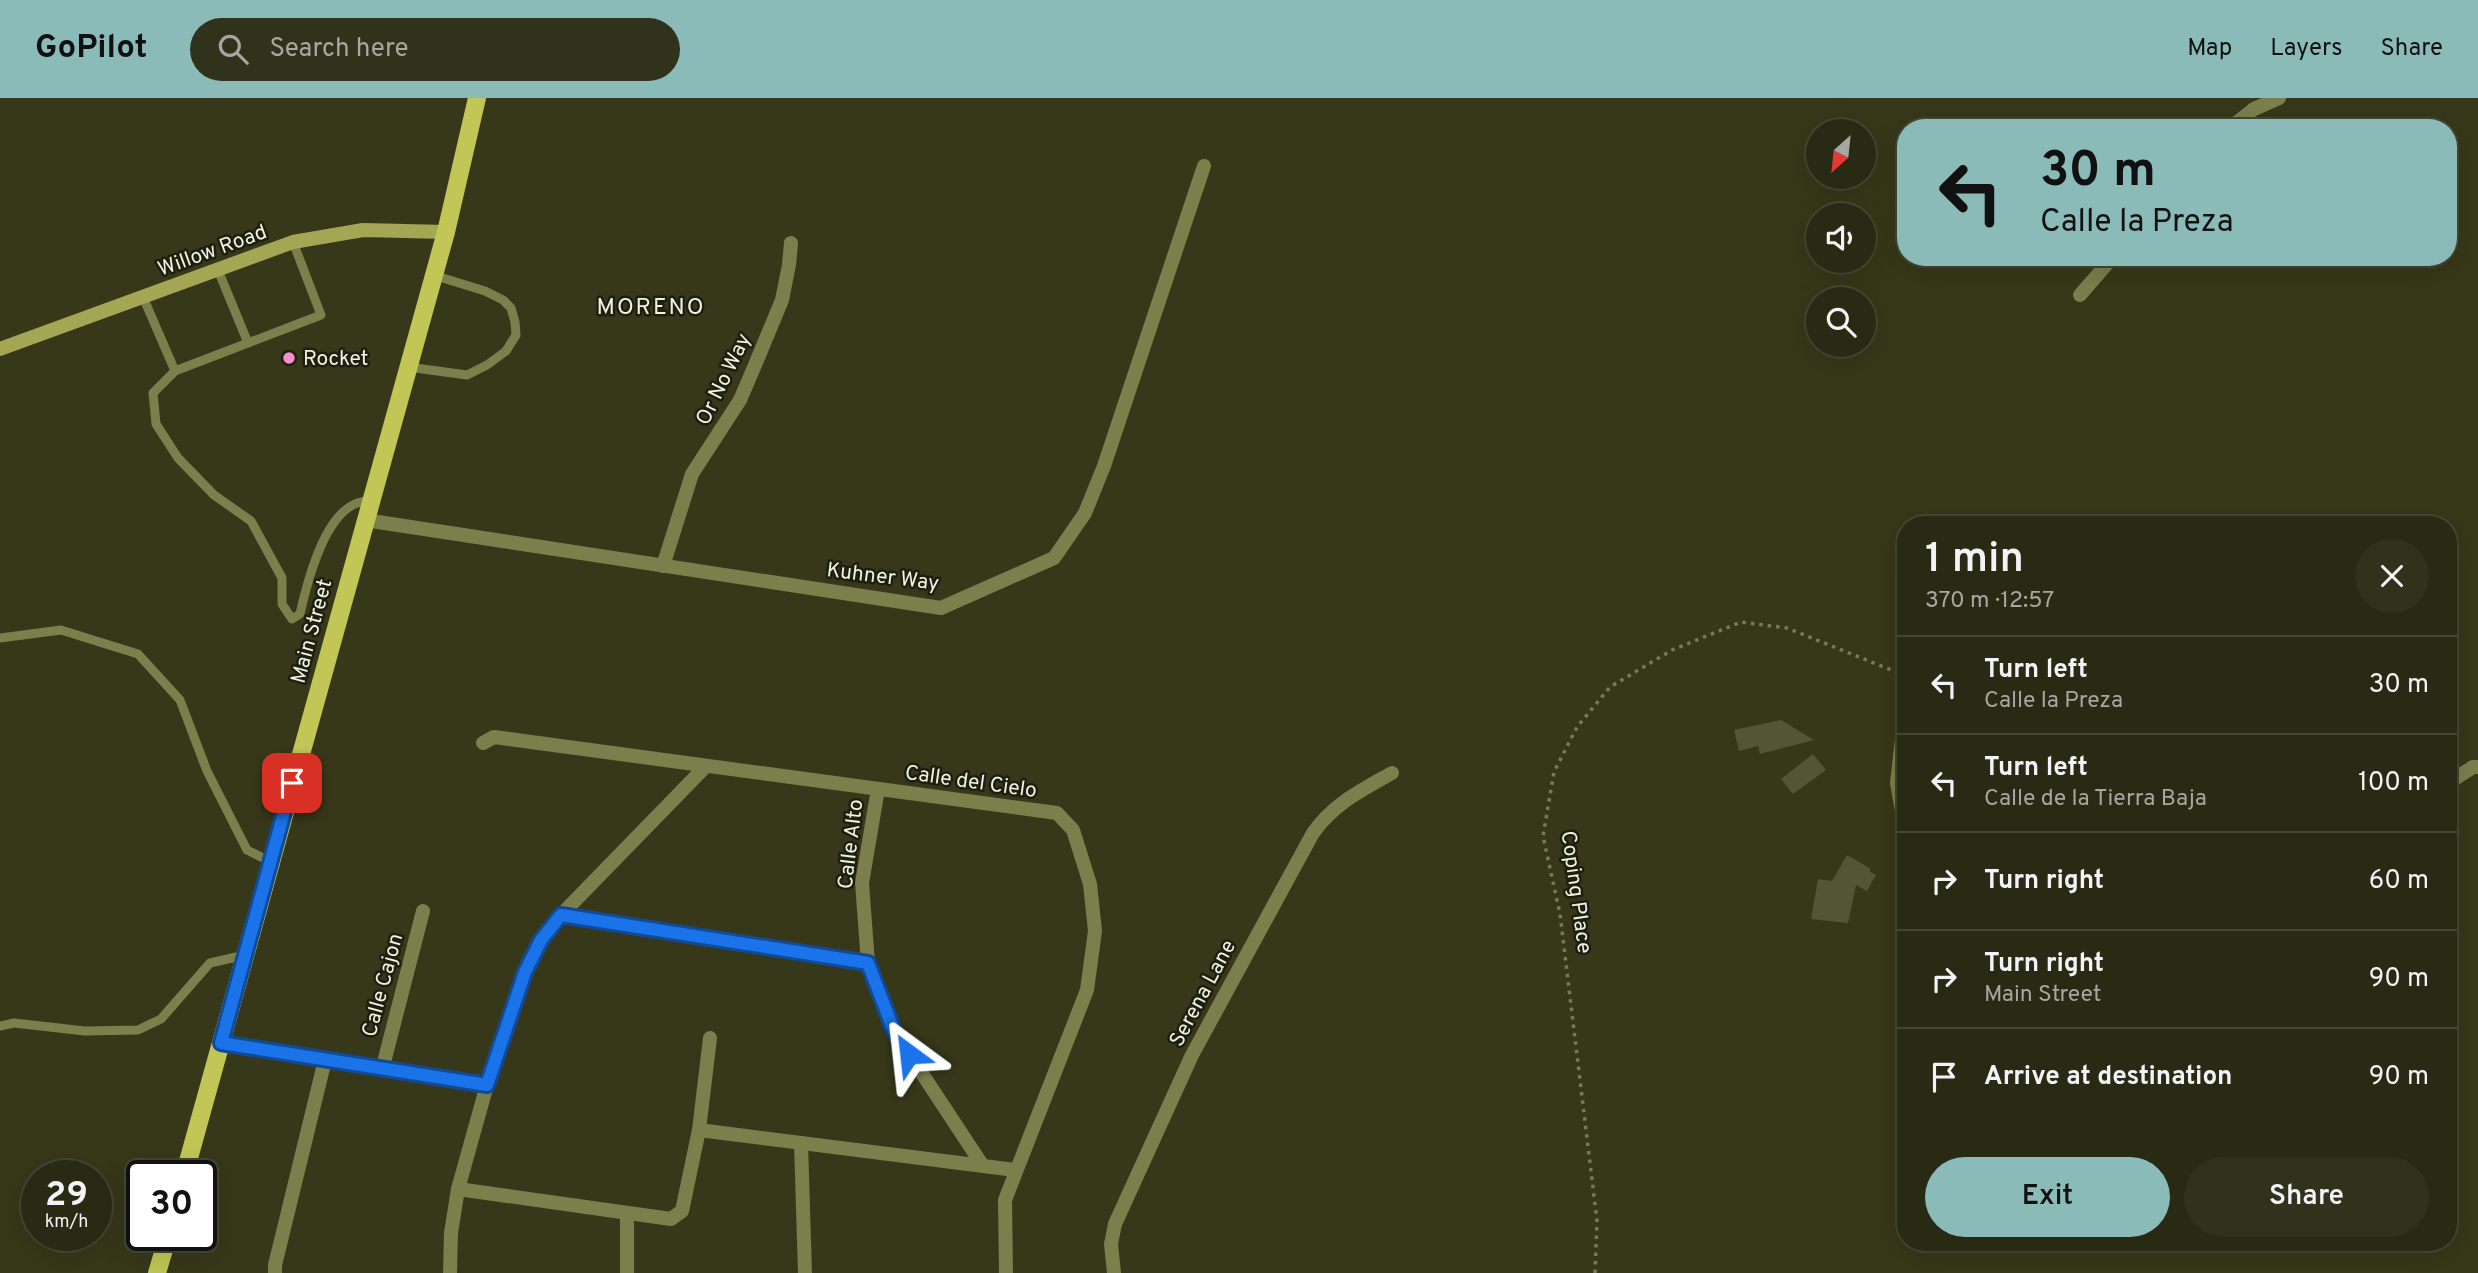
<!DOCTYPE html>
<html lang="en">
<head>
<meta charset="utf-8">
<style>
	:root { --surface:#292a13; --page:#31321c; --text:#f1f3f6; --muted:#a5a7a0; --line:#454633; --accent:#8bbbb9 }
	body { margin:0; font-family:Overpass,sans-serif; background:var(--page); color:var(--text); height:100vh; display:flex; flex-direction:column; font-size:26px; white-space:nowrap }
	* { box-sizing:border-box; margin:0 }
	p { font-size:23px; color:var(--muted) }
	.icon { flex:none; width:38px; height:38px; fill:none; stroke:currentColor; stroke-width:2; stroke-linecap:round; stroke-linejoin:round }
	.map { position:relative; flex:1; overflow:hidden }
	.details { position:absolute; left:1897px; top:418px; width:560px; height:735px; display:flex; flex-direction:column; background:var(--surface); border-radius:28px; box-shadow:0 7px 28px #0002,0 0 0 2px var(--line) }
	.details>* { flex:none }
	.hud { position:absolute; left:1897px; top:21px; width:560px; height:147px; border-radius:28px; box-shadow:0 7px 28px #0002,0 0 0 2px var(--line); background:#8bbbb9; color:#111; overflow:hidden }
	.needle { width:46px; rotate:207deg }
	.fabs { position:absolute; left:1806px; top:21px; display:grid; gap:14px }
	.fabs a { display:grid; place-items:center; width:70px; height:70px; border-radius:50%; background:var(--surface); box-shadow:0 7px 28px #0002,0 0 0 2px var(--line); font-size:35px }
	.speed { position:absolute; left:21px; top:1062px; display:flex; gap:14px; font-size:35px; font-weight:700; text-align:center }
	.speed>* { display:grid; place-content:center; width:91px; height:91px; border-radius:50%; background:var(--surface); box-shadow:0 7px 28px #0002,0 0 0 2px var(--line); line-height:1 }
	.speed small { font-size:18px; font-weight:400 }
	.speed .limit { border:4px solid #111; border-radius:10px; background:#fff; color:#111 }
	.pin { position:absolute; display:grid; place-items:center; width:60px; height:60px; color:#fff; margin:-30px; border-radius:14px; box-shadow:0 4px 10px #0006 }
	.me { position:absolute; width:77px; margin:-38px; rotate:330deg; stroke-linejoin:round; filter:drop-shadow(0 0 5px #0008) }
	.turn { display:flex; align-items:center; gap:24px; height:147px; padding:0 28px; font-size:32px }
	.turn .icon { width:91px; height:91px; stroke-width:2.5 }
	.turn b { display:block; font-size:49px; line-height:60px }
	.round { display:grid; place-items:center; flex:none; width:74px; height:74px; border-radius:37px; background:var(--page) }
	.headline { display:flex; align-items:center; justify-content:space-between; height:119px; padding:0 28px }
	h1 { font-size:42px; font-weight:600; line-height:52px }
	.cta { display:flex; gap:14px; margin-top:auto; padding:14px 28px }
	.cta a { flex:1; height:80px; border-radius:42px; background:var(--accent); color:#111; font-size:28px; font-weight:600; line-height:80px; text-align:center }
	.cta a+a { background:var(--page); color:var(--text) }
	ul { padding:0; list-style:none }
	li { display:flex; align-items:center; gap:21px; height:98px; padding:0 28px; border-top:2px solid var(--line) }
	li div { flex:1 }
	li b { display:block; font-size:26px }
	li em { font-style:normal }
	header { display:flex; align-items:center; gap:42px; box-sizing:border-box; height:98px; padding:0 35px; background:var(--accent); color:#111 }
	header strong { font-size:33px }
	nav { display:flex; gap:38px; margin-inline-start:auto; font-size:24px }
	.search { width:490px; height:63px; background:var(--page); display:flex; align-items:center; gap:18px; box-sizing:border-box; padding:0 24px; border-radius:38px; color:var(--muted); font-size:26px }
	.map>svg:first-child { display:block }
	.building { fill:#535535 }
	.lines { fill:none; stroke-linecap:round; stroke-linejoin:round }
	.path { stroke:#77785e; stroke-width:3.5; stroke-dasharray:3.5 5; stroke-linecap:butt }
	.service { stroke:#7b7f4c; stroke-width:9 }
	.minor { stroke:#7b7f4c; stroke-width:14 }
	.secondary { stroke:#a3a753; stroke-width:14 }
	.primary { stroke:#c1c657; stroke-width:18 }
	.route-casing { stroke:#114b97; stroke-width:18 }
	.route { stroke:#1a73e8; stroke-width:12 }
	.poi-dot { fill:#f98fca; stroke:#1e1e11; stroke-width:2.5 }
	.labels { text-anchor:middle; stroke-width:5; stroke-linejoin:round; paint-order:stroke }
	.street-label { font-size:21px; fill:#f1f3e1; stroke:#1e1e11 }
	.poi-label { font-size:21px; fill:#f1f3e1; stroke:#1e1e11; text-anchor:start }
	.neighbourhood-label { font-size:23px; letter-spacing:2px; fill:#f1f3e1; stroke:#1e1e11 }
</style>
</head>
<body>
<header>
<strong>GoPilot</strong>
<div class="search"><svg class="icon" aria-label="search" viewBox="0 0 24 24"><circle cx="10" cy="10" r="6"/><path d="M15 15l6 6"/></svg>Search here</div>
<nav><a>Map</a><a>Layers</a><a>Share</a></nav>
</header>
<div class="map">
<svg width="2478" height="1175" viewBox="0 0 2478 1175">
	<rect width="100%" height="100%" fill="#373819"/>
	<g class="building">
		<polygon points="1781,622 1814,642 1760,656 1758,648 1739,653 1734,632"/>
		<polygon points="1813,656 1826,672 1793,696 1781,681"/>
		<polygon points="1847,757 1871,771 1869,773 1876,777 1867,793 1856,787 1848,825 1811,821 1818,781 1832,783"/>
	</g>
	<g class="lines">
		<polyline class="path" points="1595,1175 1597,1123 1560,816 1543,738 1554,674 1577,629 1610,589 1672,552 1741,524 1787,530 1906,578"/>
		<g class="service">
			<polyline points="218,172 248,245"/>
			<polyline points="143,199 175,273 321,217 293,144"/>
			<polyline points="408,269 467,277 487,267 506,253 516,237 515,224 511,210 503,202 485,193 433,177"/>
			<path d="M 175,273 L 153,295 L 156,326 L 178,360 L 214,397 L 251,423 L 282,480 L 282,506 L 292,521 L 300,516 C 307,485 323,420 355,406 C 359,404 365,403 370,402"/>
			<polyline points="0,540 61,532 138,556 180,602 207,673 247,752 271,764"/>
			<polyline points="0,928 14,925 85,933 138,932 161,921 210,865 245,857"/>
		</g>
		<g class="minor">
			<polyline points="2230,30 2254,11 2279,0"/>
			<polyline points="2080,197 2113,159"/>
			<polyline points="365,422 941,510 1054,460 1085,415 1104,368 1204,68"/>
			<polyline points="663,468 692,376 740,302 755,267 782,202 789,167 791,145"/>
			<polyline points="1906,605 1897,685 1906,735"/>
			<polyline points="483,645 494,639 1057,715 1073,732 1090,786 1095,833 1087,892 1005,1102 1006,1175"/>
			<polyline points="2448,685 2473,669 2478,669"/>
			<polyline points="878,691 862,785 868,865 894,933 983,1068"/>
			<polyline points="561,817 868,865"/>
			<polyline points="221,945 487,987"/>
			<polyline points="382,972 423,813"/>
			<polyline points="699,1032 1015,1072"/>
			<polyline points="801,1045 805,1175"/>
			<polyline points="458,1091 671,1121 682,1113 699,1032 710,940"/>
			<polyline points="275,1175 275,1167 325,962"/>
			<polyline points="450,1175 451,1135 458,1091 487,987 525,874 541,842 561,817 706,668"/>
			<polyline points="627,1175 627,1116"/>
			<path d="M 1114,1175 L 1111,1146 L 1115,1126 L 1192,957 L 1313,735 C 1333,706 1362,692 1392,675"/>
		</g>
		<polyline class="secondary" points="0,251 293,144 363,132 446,134"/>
		<g class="primary">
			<polyline points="184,1078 446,134 477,0"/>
			<polyline points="157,1175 168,1138"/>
		</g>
	</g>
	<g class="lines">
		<defs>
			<polyline id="route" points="292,685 221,945 487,987 525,874 541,842 561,817 868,865 894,933 909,956"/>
		</defs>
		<use href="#route" class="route-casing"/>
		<use href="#route" class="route"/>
	</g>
	<circle class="poi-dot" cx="289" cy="260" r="7"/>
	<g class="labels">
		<g class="street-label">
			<text transform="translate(212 152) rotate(-20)" y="7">Willow Road</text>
			<text transform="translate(723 281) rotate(-64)" y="7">Or No Way</text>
			<text transform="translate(883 478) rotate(7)" y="7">Kuhner Way</text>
			<text transform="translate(311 533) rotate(-75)" y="7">Main Street</text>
			<text transform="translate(971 683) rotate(8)" y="7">Calle del Cielo</text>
			<text transform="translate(850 746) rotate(-83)" y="7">Calle Alto</text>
			<text transform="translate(1577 794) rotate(82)" y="7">Coping Place</text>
			<text transform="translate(382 887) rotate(-75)" y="7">Calle Cajon</text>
			<text transform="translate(1202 895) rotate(-62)" y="7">Serena Lane</text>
		</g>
		<g class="poi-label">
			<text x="303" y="267">Rocket</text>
		</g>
		<g class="neighbourhood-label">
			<text x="651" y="216">MORENO</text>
		</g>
	</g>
</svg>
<div class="fabs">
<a><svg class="needle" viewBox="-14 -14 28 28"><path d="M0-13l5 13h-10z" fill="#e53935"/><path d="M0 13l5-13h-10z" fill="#a5a7a0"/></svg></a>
<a><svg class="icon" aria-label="sound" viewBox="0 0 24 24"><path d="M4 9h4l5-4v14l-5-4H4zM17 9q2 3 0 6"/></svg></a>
<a><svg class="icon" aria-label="search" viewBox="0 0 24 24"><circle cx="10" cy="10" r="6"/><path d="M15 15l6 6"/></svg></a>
</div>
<div class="speed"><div>29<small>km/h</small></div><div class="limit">30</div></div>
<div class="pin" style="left:292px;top:685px;background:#d93025"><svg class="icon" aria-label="arrive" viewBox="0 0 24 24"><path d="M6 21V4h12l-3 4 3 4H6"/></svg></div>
<svg class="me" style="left:909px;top:956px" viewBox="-20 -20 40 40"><path d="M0-17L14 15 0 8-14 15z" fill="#1a73e8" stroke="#fff" stroke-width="4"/></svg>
<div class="hud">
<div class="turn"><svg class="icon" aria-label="left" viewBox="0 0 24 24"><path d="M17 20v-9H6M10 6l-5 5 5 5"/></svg><div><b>30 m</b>Calle la Preza</div></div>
</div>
<section class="details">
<div class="headline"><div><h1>1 min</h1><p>370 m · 12:57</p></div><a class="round"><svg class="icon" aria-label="close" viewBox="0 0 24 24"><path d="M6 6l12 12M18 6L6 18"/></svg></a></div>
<ul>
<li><svg class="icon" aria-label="left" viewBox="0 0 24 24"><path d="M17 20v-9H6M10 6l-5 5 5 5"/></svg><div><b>Turn left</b><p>Calle la Preza</p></div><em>30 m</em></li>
<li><svg class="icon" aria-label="left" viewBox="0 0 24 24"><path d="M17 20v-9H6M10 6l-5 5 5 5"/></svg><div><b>Turn left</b><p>Calle de la Tierra Baja</p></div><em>100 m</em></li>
<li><svg class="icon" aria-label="right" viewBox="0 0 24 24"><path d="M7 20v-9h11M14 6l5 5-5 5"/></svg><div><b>Turn right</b></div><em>60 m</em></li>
<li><svg class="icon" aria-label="right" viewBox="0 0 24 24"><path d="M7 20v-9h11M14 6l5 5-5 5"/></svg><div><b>Turn right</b><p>Main Street</p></div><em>90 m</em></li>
<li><svg class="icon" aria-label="arrive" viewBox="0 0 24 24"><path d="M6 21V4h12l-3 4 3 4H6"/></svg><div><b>Arrive at destination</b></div><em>90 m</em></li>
</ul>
<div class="cta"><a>Exit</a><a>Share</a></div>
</section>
</div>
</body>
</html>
